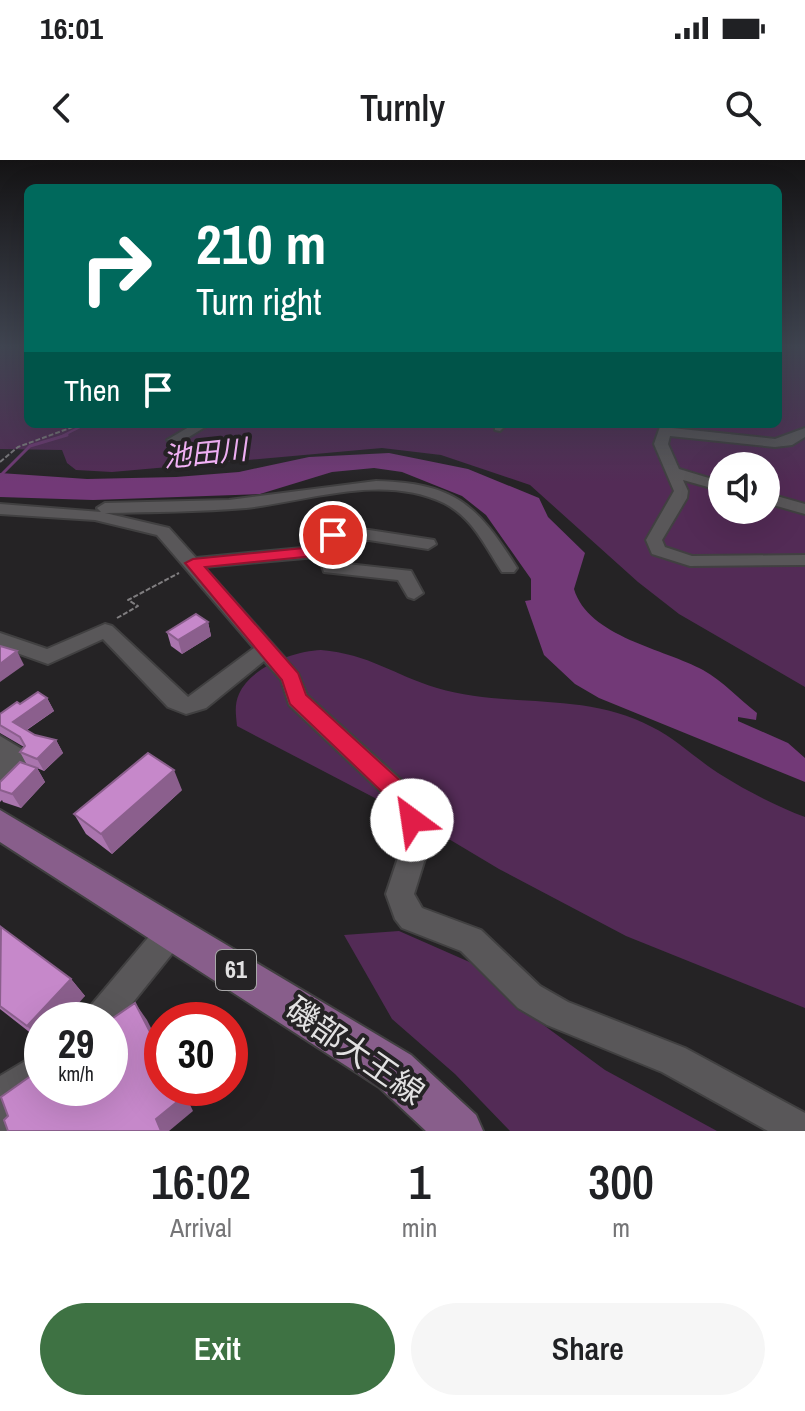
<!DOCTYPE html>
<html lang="en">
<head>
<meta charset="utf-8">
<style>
	:root { --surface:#fff; --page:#f6f6f6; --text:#202124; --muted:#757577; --accent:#3e7243 }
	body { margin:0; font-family:"Archivo Narrow","Noto Sans JP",sans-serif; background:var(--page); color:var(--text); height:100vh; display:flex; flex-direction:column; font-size:30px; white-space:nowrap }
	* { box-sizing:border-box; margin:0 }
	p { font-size:26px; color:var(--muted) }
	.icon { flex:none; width:44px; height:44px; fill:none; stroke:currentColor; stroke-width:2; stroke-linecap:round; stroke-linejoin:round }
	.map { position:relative; height:971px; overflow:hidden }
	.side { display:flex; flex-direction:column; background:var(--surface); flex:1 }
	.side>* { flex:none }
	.hud { position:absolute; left:24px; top:24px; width:758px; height:244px; border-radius:12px; box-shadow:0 8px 32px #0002; background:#00695c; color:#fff; overflow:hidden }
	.buttons { position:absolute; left:708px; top:292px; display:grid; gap:16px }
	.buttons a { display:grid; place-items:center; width:72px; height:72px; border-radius:50%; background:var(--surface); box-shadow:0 8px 32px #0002; font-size:40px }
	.speed { position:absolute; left:24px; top:842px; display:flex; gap:16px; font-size:40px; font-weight:700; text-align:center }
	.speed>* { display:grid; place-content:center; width:104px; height:104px; border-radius:50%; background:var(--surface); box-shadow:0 8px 32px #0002; line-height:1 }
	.speed small { font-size:20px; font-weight:400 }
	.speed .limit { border:12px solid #d22; background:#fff; color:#111 }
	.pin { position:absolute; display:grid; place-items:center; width:68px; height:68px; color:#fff; margin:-34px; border:4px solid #fff; border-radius:50%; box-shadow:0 2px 8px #0007 }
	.me { position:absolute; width:88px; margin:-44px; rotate:329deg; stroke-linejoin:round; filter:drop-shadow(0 0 6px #0008) }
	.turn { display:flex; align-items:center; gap:28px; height:168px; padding:0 40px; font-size:36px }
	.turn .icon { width:104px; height:104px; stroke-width:2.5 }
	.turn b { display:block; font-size:56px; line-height:68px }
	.then { display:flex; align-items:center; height:76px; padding:0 40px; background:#0003; gap:16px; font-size:30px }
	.eta { display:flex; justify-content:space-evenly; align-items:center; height:136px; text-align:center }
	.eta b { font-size:48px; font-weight:600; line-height:56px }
	.primary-button { display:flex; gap:16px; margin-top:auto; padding:16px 40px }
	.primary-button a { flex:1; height:92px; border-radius:48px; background:var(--accent); color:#fff; font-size:32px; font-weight:600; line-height:92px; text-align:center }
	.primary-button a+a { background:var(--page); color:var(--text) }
	.status { display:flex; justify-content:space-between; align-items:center; height:56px; padding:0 40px; background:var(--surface); direction:ltr }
	.status svg { height:22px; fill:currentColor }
	header { display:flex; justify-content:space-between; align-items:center; height:104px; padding:0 40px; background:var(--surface); font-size:36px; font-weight:600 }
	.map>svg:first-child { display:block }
	.green { fill:#532b56; fill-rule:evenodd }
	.water { fill:#723977 }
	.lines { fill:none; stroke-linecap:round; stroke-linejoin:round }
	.stream-far1 { stroke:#723977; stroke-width:2 }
	.stream { stroke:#723977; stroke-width:3 }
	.minor-casing { stroke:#414041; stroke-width:4 }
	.major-casing { stroke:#414041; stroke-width:4 }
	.path { stroke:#807e80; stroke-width:2; stroke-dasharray:5 2; stroke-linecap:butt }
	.minor { fill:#595759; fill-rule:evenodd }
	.major { fill:#885e8b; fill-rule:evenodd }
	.wall { fill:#aa75ae }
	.shaded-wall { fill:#8b5f8d }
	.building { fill:#c688ca; stroke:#8b5f8d; stroke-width:2 }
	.route { fill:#e11d48; stroke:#92132f; stroke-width:2 }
	.labels { text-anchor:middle; stroke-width:8; stroke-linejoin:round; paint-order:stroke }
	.shield { fill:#252325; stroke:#a9a8a9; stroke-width:2 }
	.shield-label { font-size:24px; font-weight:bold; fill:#e2e1e2 }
	.water-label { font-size:28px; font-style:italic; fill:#f4b3f8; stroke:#252325 }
	.near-street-label { font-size:32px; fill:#e2e1e2; stroke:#252325 }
</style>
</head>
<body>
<div class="status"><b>16:01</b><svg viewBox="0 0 49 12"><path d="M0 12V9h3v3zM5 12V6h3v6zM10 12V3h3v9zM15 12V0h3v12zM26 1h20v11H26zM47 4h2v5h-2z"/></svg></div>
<header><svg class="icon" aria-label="back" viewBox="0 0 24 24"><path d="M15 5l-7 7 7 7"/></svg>Turnly<svg class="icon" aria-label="search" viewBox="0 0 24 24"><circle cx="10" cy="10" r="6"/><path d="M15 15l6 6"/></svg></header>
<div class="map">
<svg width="805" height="971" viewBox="0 0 805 971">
	<rect width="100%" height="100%" fill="#252325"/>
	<g class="green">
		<path d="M 0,186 L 28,186 L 28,264 L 778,264 L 778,186 L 805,186 L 805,527 L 679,454 L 638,422 L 530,325 L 441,295 L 382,288 L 112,312 L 76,310 L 67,303 L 62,290 L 0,289 ZM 722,306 L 766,306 L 766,350 L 722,350 Z"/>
		<path d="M 321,490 C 369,494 394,515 437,528 C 507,549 585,531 652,567 C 678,580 698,601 723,616 C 747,631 778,647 805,657 L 805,848 L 626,776 L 499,709 L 417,660 L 237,566 C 236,555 234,545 239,534 C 251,507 294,491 321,490 Z"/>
		<polygon points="399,771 474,804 523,850 605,910 717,971 510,971 455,914 392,859 344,775"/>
	</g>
	<path class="water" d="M 389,293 L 468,309 L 539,338 L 548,357 L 585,393 L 574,429 C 588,477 665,489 703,510 C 723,521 739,539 757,553 L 756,560 L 738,557 L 738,561 L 788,583 L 805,598 L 805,622 L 599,538 L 575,524 L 544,495 L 525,441 L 531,440 L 531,419 L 486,355 L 462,336 L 402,312 L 374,308 L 332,312 L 260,334 L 93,340 L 0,337 L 0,313 L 87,319 L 176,317 L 239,312 L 309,297 Z"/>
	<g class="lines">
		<polyline class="stream-far1" points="60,277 86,264"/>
		<polyline class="stream" points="0,316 30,286 67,275"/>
		<defs>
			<g id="minor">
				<polygon points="194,264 210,264 179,283 167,280"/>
				<polygon points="495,264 507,264 500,271 495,270"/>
				<polygon points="661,264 673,264 672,268 775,279 805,268 805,277 792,285 775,287 670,276 668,284 679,309 722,322 722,331 683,320 688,331 687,338 662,380 665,387 692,396 805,395 805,405 690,406 652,394 646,380 674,331 654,284"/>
				<path d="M 376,321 C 454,323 477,344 517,408 L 514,412 L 502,412 C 485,386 473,358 444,343 C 382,313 309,341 246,348 C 199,352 152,352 105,353 L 169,368 L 196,398 L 313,387 L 327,372 L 333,370 L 369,370 L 434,380 L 436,384 L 428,389 L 369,380 L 338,380 L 329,390 L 334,392 L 338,403 L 411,411 L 423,433 L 414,439 L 408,437 L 398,420 L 324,412 L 320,399 L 316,397 L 204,407 L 298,513 L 307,535 L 418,635 L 428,689 L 414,734 L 422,748 L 481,770 L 540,826 L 568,842 L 685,888 L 805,953 L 805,971 L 768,971 L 662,912 L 547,865 L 518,848 L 461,791 L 402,768 L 395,759 L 386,734 L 401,689 L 397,647 L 289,545 L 281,520 L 264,501 L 206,548 L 186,554 L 168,547 L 103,479 L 48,504 L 0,487 L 0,473 L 47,489 L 105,464 L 112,466 L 188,537 L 254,488 L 157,375 L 95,360 L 0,354 L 0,344 L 101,352 L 97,348 L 105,343 L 229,340 Z"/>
				<polygon points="766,333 805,344 805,354 766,343"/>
				<polygon points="0,576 25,591 29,598 9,621 0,624"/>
				<polygon points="173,756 183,760 188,770 183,780 110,871 110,860 83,860 88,849 163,760"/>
				<polygon points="42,891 42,928 15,946 24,971 0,971 0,916"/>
			</g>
			<polygon id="major" points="0,650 411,895 476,955 483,971 426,971 379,927 0,682"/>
		</defs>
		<use href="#minor" class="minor-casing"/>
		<use href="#major" class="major-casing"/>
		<g class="path">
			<polyline points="0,302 18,287 81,264"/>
			<polyline points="117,458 138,446 128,440 179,413"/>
		</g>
		<use href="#minor" class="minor"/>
		<use href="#major" class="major"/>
	</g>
	<g class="wall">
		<polygon points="208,462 211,476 182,494 171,486 167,472"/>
		<polygon points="47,538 54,551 27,570 35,575 56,580 63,593 44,611 37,608 45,622 21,648 3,642 2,640 0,642 0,622 27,605 20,592 24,587 0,573 0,554 20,544"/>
		<polygon points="182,630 112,694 86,674 74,654"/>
		<polygon points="0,768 71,819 85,836 42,860 42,882 0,849"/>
	</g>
	<g class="shaded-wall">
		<polygon points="208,462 211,476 182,494 178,480"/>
		<polygon points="17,491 24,505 0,522 0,504"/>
		<polygon points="47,538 54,551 20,574 13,562"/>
		<polygon points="56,580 63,593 44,611 37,599"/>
		<polygon points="37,608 45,622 21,648 12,634"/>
		<polygon points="174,610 182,630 112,694 101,674"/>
		<polygon points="71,819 85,836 64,860 42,860 42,881 27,866"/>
		<polygon points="135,843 147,860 162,890 162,895"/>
		<polygon points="179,928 182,928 193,951 169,971 161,971 156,959"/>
	</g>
	<g class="building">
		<polygon points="196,454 208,462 178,480 167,472"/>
		<polygon points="0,486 17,491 0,504"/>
		<polygon points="38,532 47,538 13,562 35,575 56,580 37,599 20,592 25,586 20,577 0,565 0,554 17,542 20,544"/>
		<polygon points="148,593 174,610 101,674 74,654"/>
		<polygon points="20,602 37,608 12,634 0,630 0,622"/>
		<polygon points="1,767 71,819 27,866 0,846"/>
		<polygon points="135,843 162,895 162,928 179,928 183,937 156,959 161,971 8,971 4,960 8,956 1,937 42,908 42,928 110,928 110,860"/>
	</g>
	<linearGradient id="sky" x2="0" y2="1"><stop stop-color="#141314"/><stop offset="0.58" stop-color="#404551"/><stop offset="1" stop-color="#404551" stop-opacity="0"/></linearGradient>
	<rect width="805" height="322" fill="url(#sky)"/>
	<polygon class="route" points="333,370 341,375 324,395 205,407 298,513 306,535 417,636 424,660 420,667 412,670 404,667 398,647 290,544 282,520 185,403 193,399 314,387"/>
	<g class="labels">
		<rect class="shield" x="216" y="790" width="40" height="40" rx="6"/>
		<g class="shield-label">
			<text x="236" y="818">61</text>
		</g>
		<g class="water-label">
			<text transform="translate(205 293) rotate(-6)" y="10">池田川</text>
		</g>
		<g class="near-street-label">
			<text transform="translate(355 891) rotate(35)" y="11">磯部大王線</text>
		</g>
	</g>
</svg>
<div class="buttons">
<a><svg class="icon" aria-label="sound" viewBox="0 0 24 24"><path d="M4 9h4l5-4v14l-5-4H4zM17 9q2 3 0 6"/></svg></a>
</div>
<div class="speed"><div>29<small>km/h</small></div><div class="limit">30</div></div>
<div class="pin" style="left:333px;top:375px;background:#d93025"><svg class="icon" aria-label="arrive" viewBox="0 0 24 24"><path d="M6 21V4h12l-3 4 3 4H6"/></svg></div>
<svg class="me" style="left:412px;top:660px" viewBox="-20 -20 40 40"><circle r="19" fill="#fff"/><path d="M0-13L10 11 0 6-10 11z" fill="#e11d48"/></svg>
<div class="hud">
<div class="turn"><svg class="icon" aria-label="right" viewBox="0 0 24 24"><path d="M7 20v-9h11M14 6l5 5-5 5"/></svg><div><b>210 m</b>Turn right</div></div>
<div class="then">Then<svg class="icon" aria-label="arrive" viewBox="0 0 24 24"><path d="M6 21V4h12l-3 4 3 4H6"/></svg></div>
</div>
</div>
<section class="side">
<div class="eta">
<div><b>16:02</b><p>Arrival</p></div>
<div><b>1</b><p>min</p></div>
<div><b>300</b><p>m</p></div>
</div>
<div class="primary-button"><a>Exit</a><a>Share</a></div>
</section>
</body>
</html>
